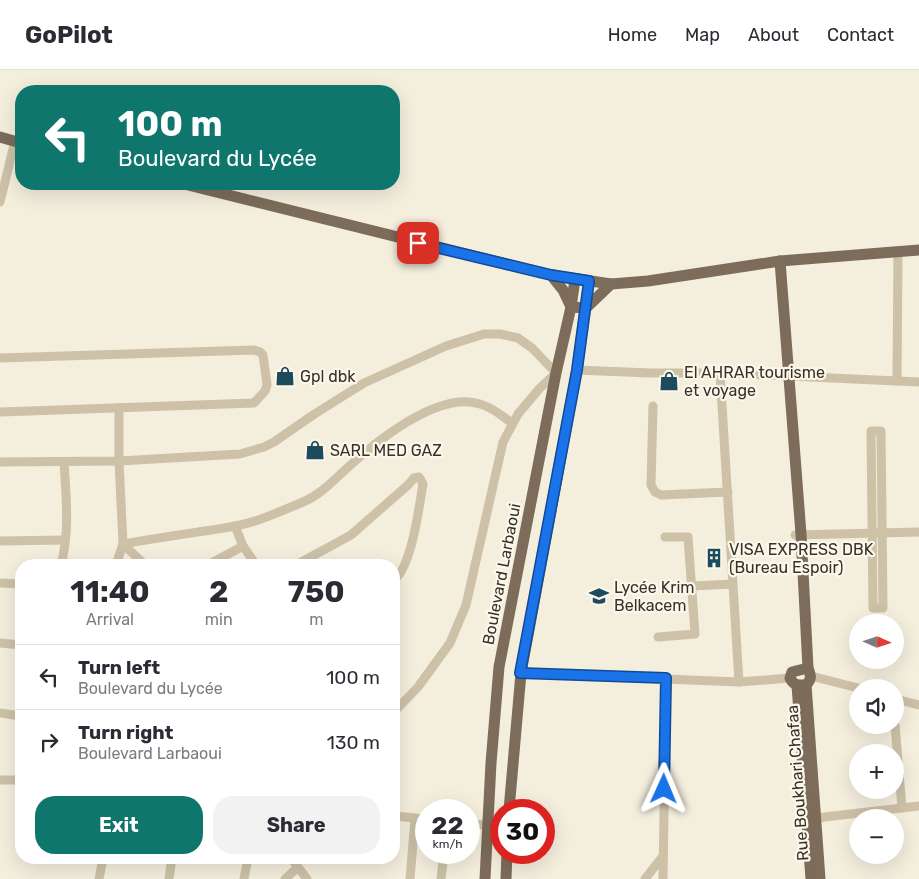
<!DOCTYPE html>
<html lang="en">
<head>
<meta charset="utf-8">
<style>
	:root { --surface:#fff; --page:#f2f2f3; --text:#2b2b33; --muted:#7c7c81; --line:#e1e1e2; --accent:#0f766e }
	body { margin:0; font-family:Rubik,sans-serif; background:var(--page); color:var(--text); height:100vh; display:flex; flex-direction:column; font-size:19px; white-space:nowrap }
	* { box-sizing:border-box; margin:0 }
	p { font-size:16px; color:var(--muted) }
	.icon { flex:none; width:28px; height:28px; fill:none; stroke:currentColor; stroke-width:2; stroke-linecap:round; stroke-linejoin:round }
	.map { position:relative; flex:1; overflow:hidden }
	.sheet { position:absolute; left:15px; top:489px; width:385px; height:305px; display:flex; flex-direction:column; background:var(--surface); border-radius:20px; box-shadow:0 5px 20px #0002 }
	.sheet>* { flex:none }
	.guide { position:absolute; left:15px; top:15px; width:385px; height:105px; border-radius:20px; box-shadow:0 5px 20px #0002; background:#0f766e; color:#fff; overflow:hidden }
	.needle { width:32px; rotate:93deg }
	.controls { position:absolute; left:849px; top:544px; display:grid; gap:10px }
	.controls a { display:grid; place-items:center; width:55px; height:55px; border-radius:50%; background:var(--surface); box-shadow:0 5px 20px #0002; font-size:25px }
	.speed { position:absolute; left:415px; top:729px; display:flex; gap:10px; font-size:25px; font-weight:700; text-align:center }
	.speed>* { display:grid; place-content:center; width:65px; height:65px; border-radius:50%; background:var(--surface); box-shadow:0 5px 20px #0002; line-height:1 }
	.speed small { font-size:12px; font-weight:400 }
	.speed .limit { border:8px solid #d22; background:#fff; color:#111 }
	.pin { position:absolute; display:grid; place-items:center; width:42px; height:42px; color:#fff; margin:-21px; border-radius:10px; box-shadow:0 2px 8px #0006 }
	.me { position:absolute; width:55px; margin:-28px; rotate:1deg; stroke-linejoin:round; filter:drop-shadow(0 0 4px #0008) }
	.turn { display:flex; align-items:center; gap:18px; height:105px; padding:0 20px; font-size:22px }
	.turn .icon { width:65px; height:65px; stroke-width:2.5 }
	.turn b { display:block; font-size:35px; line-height:42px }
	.eta { display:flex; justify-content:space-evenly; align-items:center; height:85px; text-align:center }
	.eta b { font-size:30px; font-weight:700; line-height:35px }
	.primary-button { display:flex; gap:10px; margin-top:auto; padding:10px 20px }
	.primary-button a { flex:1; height:58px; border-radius:20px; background:var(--accent); color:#fff; font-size:20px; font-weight:700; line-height:58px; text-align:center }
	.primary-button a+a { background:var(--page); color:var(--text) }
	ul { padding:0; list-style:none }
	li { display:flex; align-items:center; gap:15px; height:65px; padding:0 20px; border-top:1px solid var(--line) }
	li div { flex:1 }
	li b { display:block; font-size:19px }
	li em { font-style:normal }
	header { display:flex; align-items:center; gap:30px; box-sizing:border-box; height:70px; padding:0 25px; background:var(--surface); border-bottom:1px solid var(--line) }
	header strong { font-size:24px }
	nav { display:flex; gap:28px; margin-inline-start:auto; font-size:18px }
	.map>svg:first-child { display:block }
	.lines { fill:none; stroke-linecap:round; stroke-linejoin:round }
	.minor { stroke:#cdc1a8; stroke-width:9 }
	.major { stroke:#7c6c59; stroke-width:11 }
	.route-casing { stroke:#114b97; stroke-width:12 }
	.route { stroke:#1a73e8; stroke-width:9 }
	.labels { text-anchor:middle; stroke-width:4.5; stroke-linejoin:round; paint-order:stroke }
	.poi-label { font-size:16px; fill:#393129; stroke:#fbf7ea; text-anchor:start }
	.street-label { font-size:16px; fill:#393129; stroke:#fbf7ea }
</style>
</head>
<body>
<header>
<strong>GoPilot</strong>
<nav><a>Home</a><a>Map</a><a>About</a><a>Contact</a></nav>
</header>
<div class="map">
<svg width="919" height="809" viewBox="0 0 919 809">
	<rect width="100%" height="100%" fill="#f4eedd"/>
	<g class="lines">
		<g class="minor">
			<polyline points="0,132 15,71"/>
			<polyline points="0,288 254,280 260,282 263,285 267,315 265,321 254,333 0,342"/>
			<polyline points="577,300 650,303 720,303 788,306 919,312"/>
			<polyline points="720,303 739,612"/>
			<polyline points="897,311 898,181"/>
			<polyline points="653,336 651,415 655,422 661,425 728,422"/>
			<polyline points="119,338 119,391 123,474 145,495"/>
			<polygon points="871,361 881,361 883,538 873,538"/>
			<polyline points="0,392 119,391 240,384 264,377 274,372 313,345 364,313 446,276 484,264 500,264 518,268 532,278 556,303 540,318 518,344 503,372 466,535 450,573 418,617 394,642"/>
			<polyline points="235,456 243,476 256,495"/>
			<polyline points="795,465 919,462"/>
			<polyline points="0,471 65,470"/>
			<path d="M 61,495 C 70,461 66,426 64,392"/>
			<path d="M 116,495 L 123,474 C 150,469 178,465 205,461 C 224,458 243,456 261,449 C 275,444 289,438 303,432 C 320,425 332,412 345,400 C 374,373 438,320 480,334 C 492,337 502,346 512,353"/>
			<polyline points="208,495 243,476"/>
			<path d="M 296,495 L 351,465 L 408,415 L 414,408 L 419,407 L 423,414 C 419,437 412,496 394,510"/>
			<polyline points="0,513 21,514"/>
			<polyline points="692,516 733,514"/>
			<polyline points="658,567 695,564 688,467 665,467"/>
			<polyline points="0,573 21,575"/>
			<polyline points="521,603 739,612 790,608"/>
			<polyline points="811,606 858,618"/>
			<polyline points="895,629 919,635"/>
			<polyline points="0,643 21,646"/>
			<polyline points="895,655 902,738"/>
			<polyline points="0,710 21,710"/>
			<polyline points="394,746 426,749"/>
			<polyline points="816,748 919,736"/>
			<polyline points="469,754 501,756"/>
			<polyline points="291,788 307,809"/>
			<polyline points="99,809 103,788"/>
			<polyline points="169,809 172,788"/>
			<polyline points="244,809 248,788"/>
			<polyline points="285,809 298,797"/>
			<polyline points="410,809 415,749"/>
			<polyline points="441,809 444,782"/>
			<polyline points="645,809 663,786"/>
			<polyline points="663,809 666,607"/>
		</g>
		<g class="major">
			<polyline points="0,67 21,73"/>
			<polyline points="184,114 551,205 611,214 648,211 780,191 919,180"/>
			<path d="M 780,191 L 801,464 L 808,598 C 811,606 812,609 806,615 C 798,615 794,616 790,608 L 792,602 L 808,598"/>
			<polyline points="551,205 563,220 571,237 586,238 611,214"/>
			<polyline points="797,615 811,809"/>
			<polyline points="806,615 820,809"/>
			<polyline points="509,740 521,603 577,300 589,211"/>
			<polyline points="485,809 491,693 499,597 556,303 571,237 575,209"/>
			<polyline points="506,809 507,782"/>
		</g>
	</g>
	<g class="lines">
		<defs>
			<polyline id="route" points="418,173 551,205 589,211 577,300 520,603 666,608 664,719"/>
		</defs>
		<use href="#route" class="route-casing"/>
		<use href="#route" class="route"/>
	</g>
	<defs>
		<symbol id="shop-bare" viewBox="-9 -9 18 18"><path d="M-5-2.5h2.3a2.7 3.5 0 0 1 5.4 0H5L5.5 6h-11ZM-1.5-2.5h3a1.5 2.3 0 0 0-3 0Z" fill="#1c4b5d" stroke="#fbf7ea" stroke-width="2.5" paint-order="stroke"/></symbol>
		<symbol id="building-bare" viewBox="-9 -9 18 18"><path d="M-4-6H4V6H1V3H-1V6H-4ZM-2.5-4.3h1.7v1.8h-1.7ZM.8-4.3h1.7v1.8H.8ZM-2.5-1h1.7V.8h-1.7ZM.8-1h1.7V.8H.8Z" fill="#1c4b5d" stroke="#fbf7ea" stroke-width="2.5" paint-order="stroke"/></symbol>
		<symbol id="school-bare" viewBox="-9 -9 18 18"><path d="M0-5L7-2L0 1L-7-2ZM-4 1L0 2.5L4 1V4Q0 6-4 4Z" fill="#1c4b5d" stroke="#fbf7ea" stroke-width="2.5" paint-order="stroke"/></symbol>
	</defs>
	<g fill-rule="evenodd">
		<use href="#shop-bare" x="271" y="292" width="28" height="28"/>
		<use href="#shop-bare" x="655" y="297" width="28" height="28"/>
		<use href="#shop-bare" x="301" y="366" width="28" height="28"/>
		<use href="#building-bare" x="700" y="474" width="28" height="28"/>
		<use href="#school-bare" x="585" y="512" width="28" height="28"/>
	</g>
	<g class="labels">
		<g class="poi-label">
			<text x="684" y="308">El AHRAR tourisme<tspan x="684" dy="18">et voyage</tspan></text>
			<text x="300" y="312">Gpl dbk</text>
			<text x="330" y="386">SARL MED GAZ</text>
			<text x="729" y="485">VISA EXPRESS DBK<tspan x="729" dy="18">(Bureau Espoir)</tspan></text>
			<text x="614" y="523">Lycée Krim<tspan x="614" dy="18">Belkacem</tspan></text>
		</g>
		<g class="street-label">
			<text transform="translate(501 504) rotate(-79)" y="6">Boulevard Larbaoui</text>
			<text transform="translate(797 713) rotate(-94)" y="6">Rue Boukhari Chafaa</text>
		</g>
	</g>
</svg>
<div class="controls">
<a><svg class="needle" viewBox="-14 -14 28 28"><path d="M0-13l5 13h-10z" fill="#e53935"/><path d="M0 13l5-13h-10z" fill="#7c7c81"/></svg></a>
<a><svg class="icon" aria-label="sound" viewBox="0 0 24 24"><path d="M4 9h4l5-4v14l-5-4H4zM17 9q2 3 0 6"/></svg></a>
<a>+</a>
<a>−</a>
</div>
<div class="speed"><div>22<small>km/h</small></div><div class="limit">30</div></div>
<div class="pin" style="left:418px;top:173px;background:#d93025"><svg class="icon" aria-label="arrive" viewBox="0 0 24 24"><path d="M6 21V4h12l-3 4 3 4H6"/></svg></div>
<svg class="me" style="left:664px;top:719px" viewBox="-20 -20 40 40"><path d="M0-17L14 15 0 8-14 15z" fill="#1a73e8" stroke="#fff" stroke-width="4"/></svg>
<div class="guide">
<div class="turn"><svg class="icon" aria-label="left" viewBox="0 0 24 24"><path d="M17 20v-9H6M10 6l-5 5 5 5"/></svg><div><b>100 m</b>Boulevard du Lycée</div></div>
</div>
<section class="sheet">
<div class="eta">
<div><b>11:40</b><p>Arrival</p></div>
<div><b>2</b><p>min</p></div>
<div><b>750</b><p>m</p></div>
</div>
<ul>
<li><svg class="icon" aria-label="left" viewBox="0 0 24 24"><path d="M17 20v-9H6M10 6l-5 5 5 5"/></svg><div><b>Turn left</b><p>Boulevard du Lycée</p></div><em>100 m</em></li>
<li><svg class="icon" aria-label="right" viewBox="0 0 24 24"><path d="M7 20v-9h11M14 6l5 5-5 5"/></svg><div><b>Turn right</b><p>Boulevard Larbaoui</p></div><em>130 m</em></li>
</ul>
<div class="primary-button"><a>Exit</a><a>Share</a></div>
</section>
</div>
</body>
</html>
